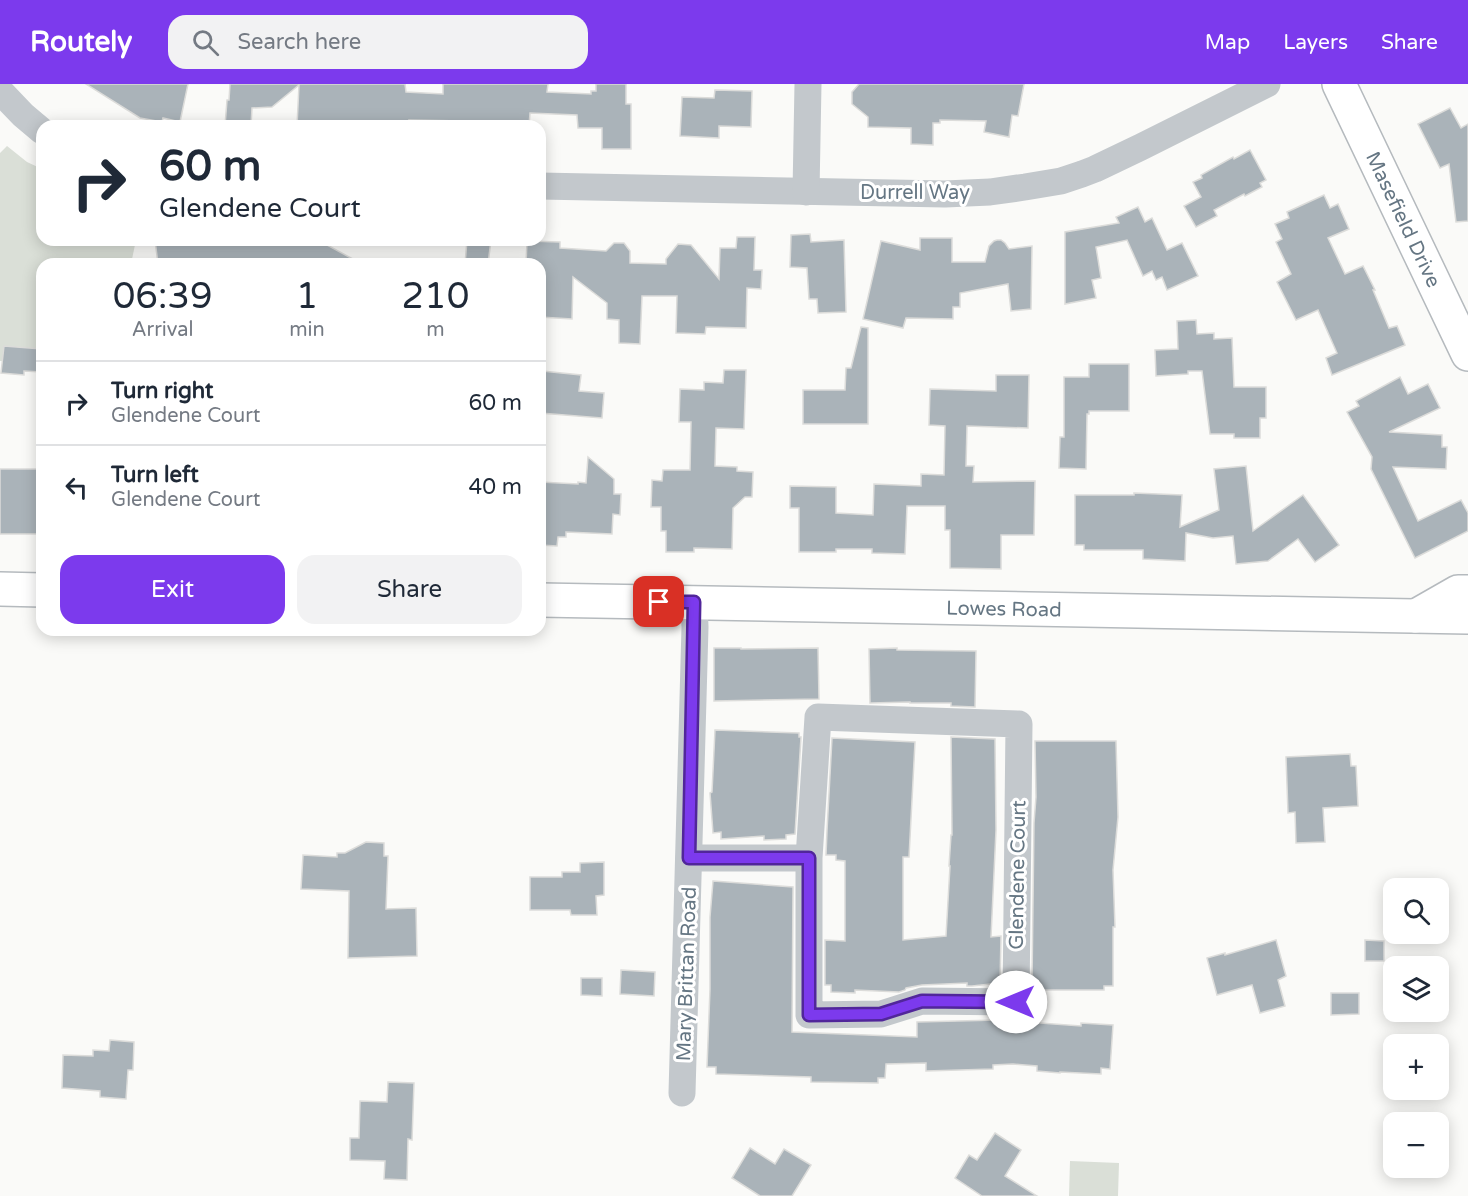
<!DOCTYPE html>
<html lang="en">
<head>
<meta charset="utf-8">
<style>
	:root { --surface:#fff; --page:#f2f2f3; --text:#1f2937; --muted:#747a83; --line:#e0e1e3; --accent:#7c3aed }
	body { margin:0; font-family:"Varela Round",sans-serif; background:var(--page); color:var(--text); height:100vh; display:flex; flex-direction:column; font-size:22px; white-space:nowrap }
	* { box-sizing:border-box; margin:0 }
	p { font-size:20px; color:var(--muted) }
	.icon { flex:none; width:33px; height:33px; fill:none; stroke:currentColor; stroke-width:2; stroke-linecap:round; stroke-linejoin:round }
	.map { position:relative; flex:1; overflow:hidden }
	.details { position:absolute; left:36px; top:174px; width:510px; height:378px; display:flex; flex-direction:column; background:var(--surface); border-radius:18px; box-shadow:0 3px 15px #0003 }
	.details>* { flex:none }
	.hud { position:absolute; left:36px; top:36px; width:510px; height:126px; border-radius:18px; box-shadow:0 3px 15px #0003; background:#fff; color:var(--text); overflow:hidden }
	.fabs { position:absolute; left:1383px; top:794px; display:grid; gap:12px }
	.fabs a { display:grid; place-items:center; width:66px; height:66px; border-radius:12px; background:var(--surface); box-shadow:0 3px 15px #0003; font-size:30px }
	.pin { position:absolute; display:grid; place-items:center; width:51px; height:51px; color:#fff; margin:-26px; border-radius:12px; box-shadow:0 3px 9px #0006 }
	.me { position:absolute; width:66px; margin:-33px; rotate:270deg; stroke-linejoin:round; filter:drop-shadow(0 0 4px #0008) }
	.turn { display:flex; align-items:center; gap:21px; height:126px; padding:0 24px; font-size:27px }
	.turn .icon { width:78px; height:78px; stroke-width:2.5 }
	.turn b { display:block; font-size:42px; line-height:51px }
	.eta { display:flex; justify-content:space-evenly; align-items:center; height:102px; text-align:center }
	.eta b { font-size:36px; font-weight:600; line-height:42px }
	.action { display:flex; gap:12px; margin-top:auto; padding:12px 24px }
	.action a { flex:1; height:69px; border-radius:18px; background:var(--accent); color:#fff; font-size:24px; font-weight:600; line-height:69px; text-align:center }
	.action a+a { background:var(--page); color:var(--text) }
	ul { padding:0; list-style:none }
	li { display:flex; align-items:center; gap:18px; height:84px; padding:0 24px; border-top:2px solid var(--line) }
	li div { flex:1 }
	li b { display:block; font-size:22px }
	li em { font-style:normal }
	header { display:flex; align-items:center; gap:36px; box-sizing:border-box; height:84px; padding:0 30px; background:var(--accent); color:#fff }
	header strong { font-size:28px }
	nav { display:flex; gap:33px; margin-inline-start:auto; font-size:21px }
	.search { width:420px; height:54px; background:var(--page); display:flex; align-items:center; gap:15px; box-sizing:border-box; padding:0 21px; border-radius:18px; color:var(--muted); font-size:22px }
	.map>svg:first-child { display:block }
	.green { fill:#dadfd7 }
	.building { fill:#aab3b9; stroke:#dcdcda; stroke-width:1.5 }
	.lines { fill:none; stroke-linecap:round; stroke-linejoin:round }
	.major-casing { stroke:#b5babe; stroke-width:36 }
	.minor { stroke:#c3c8cc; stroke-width:27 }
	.major { stroke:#fff; stroke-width:33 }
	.route-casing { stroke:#51269a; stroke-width:15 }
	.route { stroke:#7c3aed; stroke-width:10 }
	.labels { text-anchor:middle; stroke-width:6; stroke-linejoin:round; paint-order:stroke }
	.street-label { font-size:20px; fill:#657683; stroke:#fff }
</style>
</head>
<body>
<header>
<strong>Routely</strong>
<div class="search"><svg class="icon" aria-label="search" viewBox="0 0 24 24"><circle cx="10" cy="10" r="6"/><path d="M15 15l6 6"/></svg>Search here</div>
<nav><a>Map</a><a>Layers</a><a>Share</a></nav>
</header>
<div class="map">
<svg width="1468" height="1112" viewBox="0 0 1468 1112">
	<rect width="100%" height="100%" fill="#fafaf8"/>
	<g class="green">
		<polygon points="7,62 27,78 42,85 42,156 136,156 131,180 42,180 42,278 0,277 0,69"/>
		<polygon points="1070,1077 1119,1079 1118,1112 1069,1112"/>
	</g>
	<g class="building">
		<polygon points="86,0 188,0 180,38 163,34 162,38 140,34"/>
		<polygon points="230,0 405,0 406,8 443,10 443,0 548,0 547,8 591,10 591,7 596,7 596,0 626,0 626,20 631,20 631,65 602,65 602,44 578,44 577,31 530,29 529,42 463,42 463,37 409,36 410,42 367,42 367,40 297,42 299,1 272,23 252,24 251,42 225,42 227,16 229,16"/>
		<polygon points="859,0 1024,0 1018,32 1012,31 1009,53 984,48 986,37 940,36 940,39 933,39 933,61 911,60 911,44 868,43 868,33 852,20 852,8"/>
		<polygon points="715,6 752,7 751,43 719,42 719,54 680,52 682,13 714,14"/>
		<polygon points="1450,24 1461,44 1468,40 1468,137 1456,138 1449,80 1440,84 1418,40"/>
		<polygon points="1250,66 1266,96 1260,99 1262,103 1245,112 1244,110 1214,126 1217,132 1196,143 1184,122 1201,113 1193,98 1202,94 1201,91 1233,73 1234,75"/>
		<polygon points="1324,111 1330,124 1338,120 1349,145 1328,154 1345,190 1363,182 1375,206 1373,206 1389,244 1397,242 1405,261 1332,291 1326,274 1337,269 1318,226 1296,236 1277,198 1291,190 1276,158 1282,155 1275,140 1289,134 1287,128"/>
		<polygon points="1138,123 1145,138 1152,134 1167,166 1182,159 1198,192 1167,206 1162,193 1156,196 1152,187 1143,192 1127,156 1096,163 1101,194 1092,196 1096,214 1065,220 1065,148 1119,139 1116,133"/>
		<polygon points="810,150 811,158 844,156 846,228 818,229 817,215 809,215 807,184 790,183 791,151"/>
		<polygon points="737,153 755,153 754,186 762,186 761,205 747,204 746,244 706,243 705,250 676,249 677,212 642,212 640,260 619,259 619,236 607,235 607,219 573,193 572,235 540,233 542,199 540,199 540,180 526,180 527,157 560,158 560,164 606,167 614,159 624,159 630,167 630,179 666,180 666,175 678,160 691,161 719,195 720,164 736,164"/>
		<polygon points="920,154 952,154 952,178 985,178 989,162 994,157 997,156 1001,156 1005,159 1009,165 1032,162 1031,225 1011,227 1008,200 960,209 960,223 953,223 953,235 906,234 903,244 863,235 881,157 920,166"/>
		<polygon points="155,156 176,156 227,160 228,156 330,156 327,161 362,180 158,180"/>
		<polygon points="467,156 491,156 488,180 465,180"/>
		<polygon points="1196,236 1197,250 1214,249 1214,255 1232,254 1234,303 1266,303 1266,334 1260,334 1260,354 1234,354 1234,350 1210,350 1202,287 1188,287 1188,290 1156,292 1155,266 1178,265 1177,237"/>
		<polygon points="861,243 868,244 868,340 803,340 803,306 845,306 846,284 851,284"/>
		<polygon points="4,262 42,265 42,288 24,287 24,291 1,289"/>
		<polygon points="1089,280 1129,280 1129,327 1089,327 1089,330 1087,330 1086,385 1059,384 1060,353 1064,353 1064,293 1089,293"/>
		<polygon points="724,286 746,286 744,345 716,344 715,382 737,383 737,387 753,388 752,413 745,413 733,424 732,465 694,464 694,468 666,468 666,447 661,447 661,423 651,423 652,396 662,397 663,386 690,386 691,338 679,338 680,305 704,306 704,298 723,299"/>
		<polygon points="542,287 581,291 579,307 604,309 602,334 540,329 540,302"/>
		<polygon points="996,291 1029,291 1028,344 967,342 966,382 974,382 973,398 1035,397 1034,451 1001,451 1001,485 950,484 950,446 945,446 945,422 907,422 905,470 872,469 872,465 836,465 836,468 799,468 799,424 790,424 790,402 836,403 836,429 873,431 874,400 921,402 921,390 944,391 945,342 929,341 930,305 996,307"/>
		<polygon points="1400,293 1408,310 1428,300 1440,324 1389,348 1442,351 1442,363 1447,363 1446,385 1393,383 1418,437 1461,416 1468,429 1468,447 1415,474 1371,385 1372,373 1347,328 1359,322 1356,317"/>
		<polygon points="588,373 614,395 614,410 621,410 620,431 613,430 612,450 566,448 566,453 558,453 557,462 540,461 540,398 578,400 578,398 586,399"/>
		<polygon points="1246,382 1253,447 1303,411 1339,461 1315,478 1298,455 1268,477 1236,480 1233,452 1213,454 1186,449 1185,477 1143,475 1143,466 1084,466 1084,461 1075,461 1075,411 1134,411 1134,409 1182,411 1180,443 1219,426 1214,385"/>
		<rect x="0" y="385" width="42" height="65"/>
		<polygon points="714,564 741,564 741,565 818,564 819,615 714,617"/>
		<polygon points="897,564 897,566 976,567 975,623 951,622 951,619 910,619 910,618 870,619 869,565"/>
		<polygon points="715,646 799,649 799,653 801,653 795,750 786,751 786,755 764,756 764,752 721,755 721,748 713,749 710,709 712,708"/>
		<polygon points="951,653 995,655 996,746 991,853 1001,852 1000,899 972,902 967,902 967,899 922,901 906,904 905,906 899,908 855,906 855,909 831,908 831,901 825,901 825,856 845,857 845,777 836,776 836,771 826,771 827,747 832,654 915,658 909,773 903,773 903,856 946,852 950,782 949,782 951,751 952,751"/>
		<polygon points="1035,657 1116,657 1118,733 1113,786 1115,843 1113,843 1113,902 1104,902 1104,906 1038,906 1038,897 1032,897 1034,739 1036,713"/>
		<polygon points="1350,670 1351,682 1356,682 1358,722 1323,724 1325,758 1296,759 1295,728 1288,729 1286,673"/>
		<polygon points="366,758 384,759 384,772 388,772 386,825 416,824 417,872 348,874 349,807 301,805 303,771 337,773 337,769 345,769"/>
		<polygon points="604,778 604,811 596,812 597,831 571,831 570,826 530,826 530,793 562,793 562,788 580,788 580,779"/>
		<polygon points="713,797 793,803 792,948 917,953 917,938 998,936 1081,942 1081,939 1113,941 1110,985 1101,984 1101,990 1060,988 1060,989 1037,987 1037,982 1013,980 993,981 993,985 926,987 926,979 886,980 885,994 878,994 878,999 811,998 811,993 716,990 716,983 707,983 710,905 710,833"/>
		<polygon points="1276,856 1286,892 1278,896 1285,922 1260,929 1252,901 1217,911 1207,874 1225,869 1225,871"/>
		<polygon points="1365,856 1384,857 1384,877 1365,877"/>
		<polygon points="621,886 655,888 654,912 620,910"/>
		<polygon points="581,894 602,894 602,912 581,911"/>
		<polygon points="1331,909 1359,909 1359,930 1331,931"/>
		<polygon points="110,956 134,958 133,986 128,986 126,1015 100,1013 100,1007 62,1004 63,971 93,972 93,966 109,967"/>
		<polygon points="388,998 414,999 412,1056 408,1055 407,1096 384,1095 385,1077 350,1076 350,1054 359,1054 360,1017 387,1018"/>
		<polygon points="995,1049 1021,1066 1005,1092 1037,1112 982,1112 955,1094 969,1071 977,1076"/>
		<polygon points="750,1064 775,1080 784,1065 811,1081 792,1112 760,1112 732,1094"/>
	</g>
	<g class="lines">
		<defs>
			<g id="major">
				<path id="s1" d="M 1339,0 L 1468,270"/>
				<polyline points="0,505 42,506"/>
				<path id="s2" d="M 540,516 L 1468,533"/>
				<polyline points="1416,532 1458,508 1468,508"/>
			</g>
		</defs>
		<use href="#major" class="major-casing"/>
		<g class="minor">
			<polyline points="0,7 23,31 42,47"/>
			<polyline points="540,102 945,110 990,108 1025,103 1061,97 1082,90 1095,85 1141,63 1267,0"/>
			<polyline points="806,108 808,0"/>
			<polyline points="689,774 809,774 818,633 1019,640 1016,918 922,917 881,930 809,931 809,774"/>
			<polyline points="682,1009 695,543 694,518"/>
		</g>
		<use href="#major" class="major"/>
	</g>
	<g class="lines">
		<defs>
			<polyline id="route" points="659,518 694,518 689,774 809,774 809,931 881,930 922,917 1016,918"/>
		</defs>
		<use href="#route" class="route-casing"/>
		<use href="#route" class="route"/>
	</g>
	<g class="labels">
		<g class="street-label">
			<text x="915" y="115">Durrell Way</text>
			<text dy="7" stroke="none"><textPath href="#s1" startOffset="150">Masefield Drive</textPath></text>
			<text dy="7" stroke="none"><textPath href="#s2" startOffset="464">Lowes Road</textPath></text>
			<text transform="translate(1017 791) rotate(-89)" y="7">Glendene Court</text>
			<text transform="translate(686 890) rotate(-88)" y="7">Mary Brittan Road</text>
		</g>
	</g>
</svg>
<div class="fabs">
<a><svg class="icon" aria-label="search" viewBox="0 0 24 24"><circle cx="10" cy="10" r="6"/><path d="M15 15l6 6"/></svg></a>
<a><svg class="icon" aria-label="layers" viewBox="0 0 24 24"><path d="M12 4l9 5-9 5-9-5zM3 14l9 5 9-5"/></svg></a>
<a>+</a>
<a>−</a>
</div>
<div class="pin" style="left:659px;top:518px;background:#d93025"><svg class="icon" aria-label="arrive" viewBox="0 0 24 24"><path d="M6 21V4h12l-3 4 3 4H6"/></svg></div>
<svg class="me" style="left:1016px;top:918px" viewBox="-20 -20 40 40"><circle r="19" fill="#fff"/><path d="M0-13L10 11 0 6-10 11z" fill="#7c3aed"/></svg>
<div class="hud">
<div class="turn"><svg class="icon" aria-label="right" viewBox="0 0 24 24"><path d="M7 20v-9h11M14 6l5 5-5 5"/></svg><div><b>60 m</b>Glendene Court</div></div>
</div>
<section class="details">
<div class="eta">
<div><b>06:39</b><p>Arrival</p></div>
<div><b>1</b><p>min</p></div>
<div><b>210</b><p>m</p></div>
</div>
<ul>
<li><svg class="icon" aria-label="right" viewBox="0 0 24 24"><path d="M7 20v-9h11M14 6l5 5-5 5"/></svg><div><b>Turn right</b><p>Glendene Court</p></div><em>60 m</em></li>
<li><svg class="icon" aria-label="left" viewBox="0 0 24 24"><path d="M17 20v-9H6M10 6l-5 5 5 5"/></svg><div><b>Turn left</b><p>Glendene Court</p></div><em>40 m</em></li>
</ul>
<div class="action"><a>Exit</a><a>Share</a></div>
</section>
</div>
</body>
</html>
